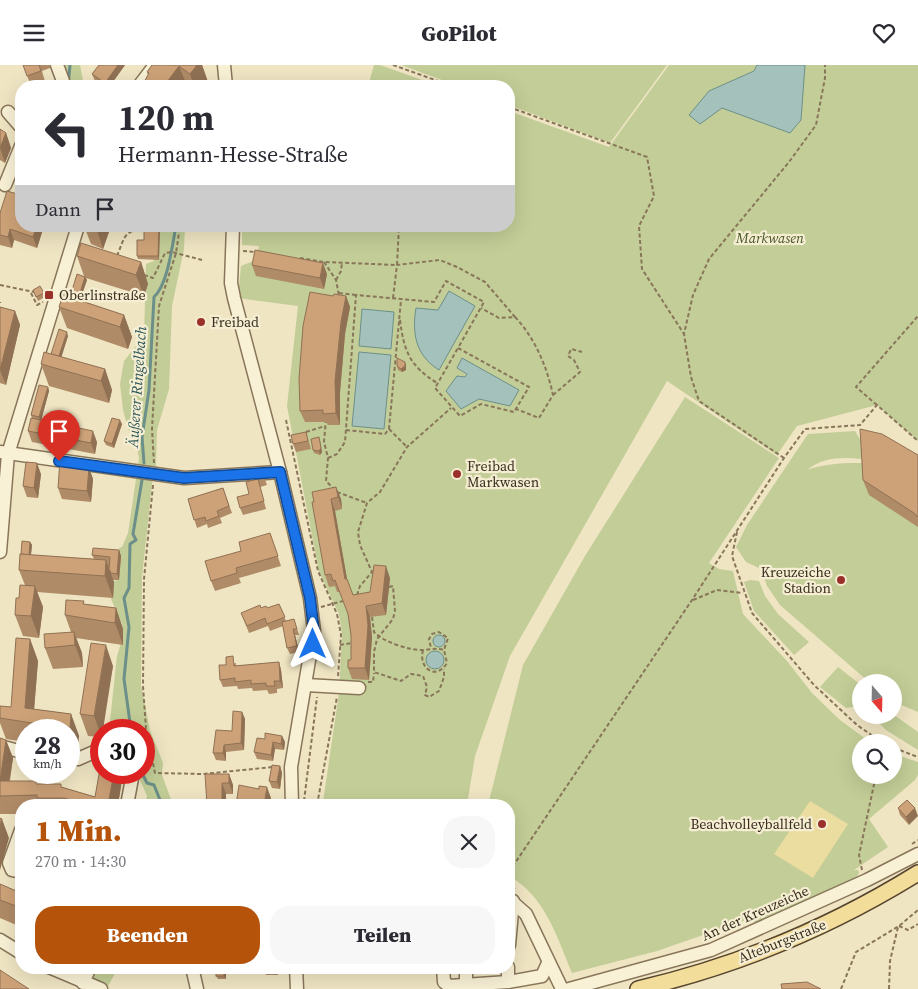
<!DOCTYPE html>
<html lang="de">
<head>
<meta charset="utf-8">
<style>
	:root { --surface:#fff; --page:#f7f7f7; --text:#2b2b33; --muted:#7c7c81; --accent:#b45309 }
	body { margin:0; font-family:"Source Serif 4",serif; background:var(--page); color:var(--text); height:100vh; display:flex; flex-direction:column; font-size:19px; white-space:nowrap }
	* { box-sizing:border-box; margin:0 }
	p { font-size:16px; color:var(--muted) }
	.icon { flex:none; width:28px; height:28px; fill:none; stroke:currentColor; stroke-width:2; stroke-linecap:round; stroke-linejoin:round }
	.map { position:relative; flex:1; overflow:hidden }
	.drawer { position:absolute; left:15px; top:734px; width:500px; height:175px; display:flex; flex-direction:column; background:var(--surface); border-radius:20px; box-shadow:0 5px 20px #0002 }
	.drawer>* { flex:none }
	.guide { position:absolute; left:15px; top:15px; width:500px; height:152px; border-radius:20px; box-shadow:0 5px 20px #0002; background:#fff; color:var(--text); overflow:hidden }
	.needle { width:32px; rotate:160deg }
	.controls { position:absolute; left:852px; top:609px; display:grid; gap:10px }
	.controls a { display:grid; place-items:center; width:50px; height:50px; border-radius:50%; background:var(--surface); box-shadow:0 5px 20px #0002; font-size:25px }
	.speed { position:absolute; left:15px; top:654px; display:flex; gap:10px; font-size:25px; font-weight:700; text-align:center }
	.speed>* { display:grid; place-content:center; width:65px; height:65px; border-radius:50%; background:var(--surface); box-shadow:0 5px 20px #0002; line-height:1 }
	.speed small { font-size:12px; font-weight:400 }
	.speed .limit { border:8px solid #d22; background:#fff; color:#111 }
	.pin { position:absolute; display:grid; place-items:center; width:42px; height:42px; color:#fff; margin:-51px -21px; border-radius:50% 50% 50% 0; rotate:-45deg; box-shadow:0 0 5px #0007 }
	.pin .icon { rotate:45deg }
	.me { position:absolute; width:55px; margin:-28px; rotate:0deg; stroke-linejoin:round; filter:drop-shadow(0 0 4px #0008) }
	.turn { display:flex; align-items:center; gap:18px; height:105px; padding:0 20px; font-size:22px }
	.turn .icon { width:65px; height:65px; stroke-width:2.5 }
	.turn b { display:block; font-size:35px; line-height:42px }
	.then { display:flex; align-items:center; height:48px; padding:0 20px; background:#0003; gap:10px; font-size:19px }
	.round { display:grid; place-items:center; flex:none; width:52px; height:52px; border-radius:20px; background:var(--page) }
	.headline { display:flex; align-items:center; justify-content:space-between; height:85px; padding:0 20px }
	h1 { font-size:30px; font-weight:800; line-height:38px; color:var(--accent) }
	.button { display:flex; gap:10px; margin-top:auto; padding:10px 20px }
	.button a { flex:1; height:58px; border-radius:20px; background:var(--accent); color:#fff; font-size:20px; font-weight:800; line-height:58px; text-align:center }
	.button a+a { background:var(--page); color:var(--text) }
	header { display:flex; justify-content:space-between; align-items:center; height:65px; padding:0 20px; background:var(--surface); font-size:22px; font-weight:800 }
	.map>svg:first-child { display:block }
	.green { fill:#c2cd97 }
	.sand { fill:#ebdca0 }
	.water { fill:#a5c1bb; stroke:#6c9089 }
	.lines { fill:none; stroke-linecap:round; stroke-linejoin:round }
	.stream { stroke:#6c9089; stroke-width:3 }
	.minor-casing { stroke:#89765a; stroke-width:15 }
	.major-casing { stroke:#57442e; stroke-width:18 }
	.path { stroke:#89765a; stroke-width:2; stroke-dasharray:4 2.5; stroke-linecap:butt }
	.minor { stroke:#f9f1d6; stroke-width:12 }
	.major { stroke:#f2dd9a; stroke-width:15 }
	.wall { fill:#b08b67 }
	.shaded-wall { fill:#907154 }
	.building { fill:#cda278; stroke:#907154 }
	.route-casing { stroke:#114b97; stroke-width:12 }
	.route { stroke:#1a73e8; stroke-width:9 }
	.poi-dot { fill:#993029; stroke:#f6eed3; stroke-width:2 }
	.labels { text-anchor:middle; stroke-width:4.5; stroke-linejoin:round; paint-order:stroke }
	.park-label { font-size:14px; font-style:italic; fill:#455524; stroke:#f6eed3 }
	.poi-label { font-size:14px; fill:#392d1e; stroke:#f6eed3; text-anchor:start }
	.street-label { font-size:14px; fill:#392d1e; stroke:#f6eed3 }
	.water-label { font-size:15px; font-style:italic; fill:#2d5859; stroke:#f6eed3 }
</style>
</head>
<body>
<header><svg class="icon" aria-label="menu" viewBox="0 0 24 24"><path d="M4 6h16M4 12h16M4 18h16"/></svg>GoPilot<svg class="icon" aria-label="heart" viewBox="0 0 24 24"><path d="M12 20l-8-8c-3-5 5-10 8-4 3-6 11-1 8 4z"/></svg></header>
<div class="map">
<svg width="918" height="924" viewBox="0 0 918 924">
	<rect width="100%" height="100%" fill="#efe5c3"/>
	<g class="green">
		<polygon points="59,0 80,0 84,21 56,21"/>
		<polygon points="374,0 380,0 439,21 368,21"/>
		<polygon points="401,0 667,0 610,78 509,40 509,21 458,21"/>
		<polygon points="669,0 918,0 918,376 877,340 797,361 777,390 667,316 510,591 475,691 467,740 349,740 323,737 339,628 342,570 339,549 319,507 287,341 298,241 238,233 241,201 256,195 259,181 242,180 242,161 509,161 509,46 609,82"/>
		<polygon points="156,161 185,161 184,184 172,241 169,324 157,365 156,400 153,410 142,512 141,620 150,665 163,698 162,710 173,740 145,740 147,731 137,708 144,708 144,665 109,665 117,591 123,571 122,559 111,534 111,516 116,516 119,483 122,482 128,468 139,394 137,381 129,366 123,345 120,319 124,296 144,271 146,199 154,196"/>
		<path d="M 685,332 L 779,393 L 709,498 L 719,504 L 733,506 L 743,549 L 787,596 L 812,628 L 840,655 L 870,677 L 861,678 L 861,710 L 894,710 L 894,689 L 918,697 L 918,710 L 915,715 L 869,754 L 888,782 L 854,805 L 858,805 L 859,808 L 855,815 L 757,858 L 754,857 L 755,852 L 657,886 L 572,908 C 557,872 545,831 509,811 L 509,740 L 488,740 L 523,600 L 585,491 Z"/>
		<path d="M 855,366 L 864,381 L 861,387 L 861,394 C 842,392 823,392 807,405 C 842,393 881,400 918,401 L 918,647 L 894,637 L 894,618 L 869,617 L 780,540 L 767,521 L 759,499 L 759,503 L 746,497 L 736,482 L 747,460 L 808,369 Z"/>
		<polygon points="750,515 759,516 765,531 778,549 809,577 794,590 754,546 744,517"/>
		<polygon points="838,602 861,620 861,641 846,643 820,622"/>
		<polygon points="871,650 894,650 918,667 918,685 886,665"/>
		<polygon points="92,903 118,903 107,923 85,914"/>
	</g>
	<polygon class="sand" points="810,736 848,759 813,813 774,789"/>
	<g class="water">
		<polygon points="757,0 805,0 801,55 790,68 722,43 700,59 689,50 709,26 754,6"/>
		<path d="M 449,226 L 475,241 L 439,305 C 415,290 412,268 416,243 L 438,245 Z"/>
		<polygon points="362,244 394,247 391,284 359,281"/>
		<polygon points="359,287 391,290 384,364 352,361"/>
		<polygon points="462,293 519,325 510,341 479,334 461,344 446,326 457,311 465,312 467,309 457,303"/>
		<circle cx="439" cy="576" r="6"/>
		<circle cx="435" cy="595" r="9"/>
	</g>
	<g class="lines">
		<g class="stream">
			<polyline points="68,21 70,0"/>
			<path d="M 144,398 L 142,372 L 149,325 L 154,232 C 168,219 172,181 176,161"/>
			<polyline points="131,665 124,614 129,562 124,533 129,523 130,479 136,475 133,469 142,415"/>
			<polyline points="142,708 147,718 154,720 162,740"/>
			<polyline points="98,907 102,902"/>
		</g>
		<defs>
			<g id="minor">
				<polyline points="57,0 63,16 59,21"/>
				<polyline points="224,0 226,21"/>
				<polyline points="139,21 155,0"/>
				<polyline points="8,47 21,62"/>
				<polyline points="5,120 21,81"/>
				<polyline points="233,161 231,218 234,233 280,407 310,533 314,566 291,702 292,740"/>
				<polyline points="0,387 184,413 280,407"/>
				<polyline points="0,487 8,389 78,161"/>
				<polyline points="306,620 359,623"/>
				<polyline points="0,681 26,688"/>
				<polyline points="69,693 78,694 101,684"/>
				<polyline points="127,740 133,708"/>
				<polyline points="21,765 9,798 12,805 21,807"/>
				<polyline points="509,834 526,849 562,924"/>
				<polyline points="0,875 21,888"/>
				<polyline points="509,880 513,836"/>
				<polyline points="49,902 101,924"/>
				<polyline points="192,902 197,924"/>
				<polyline points="296,902 297,924"/>
				<polyline points="443,902 444,917 449,921 508,917 542,911 548,898"/>
				<polyline points="508,917 508,902"/>
				<polyline points="83,918 90,902"/>
				<polyline points="466,920 466,902"/>
				<polyline points="569,924 711,885 867,815 918,789"/>
			</g>
			<path id="major" d="M 638,924 C 737,901 831,862 918,808"/>
		</defs>
		<use href="#minor" class="minor-casing"/>
		<use href="#major" class="major-casing"/>
		<g class="path">
			<polyline points="393,0 452,21"/>
			<polyline points="391,21 395,21"/>
			<polyline points="509,42 647,92 654,131 639,161 642,204 684,269"/>
			<polyline points="243,186 255,187"/>
			<path d="M 117,191 C 125,172 123,165 146,164"/>
			<polyline points="300,193 324,197 397,200 399,161"/>
			<polyline points="324,197 336,215 339,231"/>
			<polyline points="144,210 153,213 165,188 172,187 202,195"/>
			<polyline points="336,215 341,206 342,197"/>
			<polyline points="0,220 34,227"/>
			<polyline points="31,228 37,240 43,237"/>
			<polyline points="339,228 356,230"/>
			<polyline points="393,233 397,200 440,195 457,202 485,217 515,252 499,253 481,243"/>
			<polyline points="0,238 0,237"/>
			<path d="M 515,252 C 535,273 547,302 553,330 L 539,353 L 516,344"/>
			<path d="M 400,255 C 404,287 410,301 437,318"/>
			<polygon points="458,283 529,322 514,347 481,339 460,351 435,323"/>
			<polyline points="553,330 580,307 574,295 568,291 571,284 582,287"/>
			<polyline points="877,340 856,322 918,251"/>
			<polyline points="326,354 324,377 328,393 326,416 333,423"/>
			<polyline points="286,355 318,506 337,549 341,570 338,612"/>
			<polyline points="389,364 407,382"/>
			<polyline points="346,365 385,369 389,364 401,235"/>
			<polyline points="306,367 325,361"/>
			<polyline points="328,393 337,389 345,377 356,230 434,237 446,216 484,237 458,283"/>
			<polyline points="784,393 699,336 691,312 684,269 693,230 709,194 789,97 816,60 825,13 825,0"/>
			<polyline points="154,398 152,364 159,241 176,188 180,161"/>
			<polyline points="153,420 144,514 143,621 146,664 155,708 203,709 273,702"/>
			<polyline points="337,427 367,438"/>
			<polyline points="737,467 732,491 752,548 814,620 857,660 883,678"/>
			<polyline points="389,522 393,521 395,546 393,554 377,574 374,587 374,607 401,616 411,609 423,611 427,622 425,630 429,632 439,626 444,612 444,604"/>
			<polyline points="357,530 360,521 372,507 360,480 358,467 367,438 380,427 407,382 451,343"/>
			<polyline points="693,535 717,525 743,528"/>
			<polyline points="321,542 343,536"/>
			<path d="M 372,552 L 374,567 C 383,577 411,586 424,585 C 431,584 436,583 444,585"/>
			<polyline points="340,580 352,578"/>
			<path d="M 423,585 C 418,603 436,616 447,598 L 444,585 L 448,573 L 439,567 L 432,569 L 429,574 L 431,583"/>
			<polyline points="368,617 373,617 374,608"/>
			<polyline points="894,683 918,692"/>
			<polyline points="304,736 317,632"/>
			<polyline points="317,740 337,632"/>
			<polyline points="912,779 918,775"/>
			<polyline points="862,805 859,790 876,710"/>
			<polyline points="509,807 692,535 784,393 805,364 860,360 877,340 918,376"/>
			<polyline points="509,820 515,824"/>
			<polyline points="899,861 908,865 918,859"/>
			<polyline points="841,924 856,887 899,861 918,845"/>
			<polyline points="889,924 890,896 898,862"/>
		</g>
		<use href="#minor" class="minor"/>
		<use href="#major" class="major"/>
	</g>
	<g class="wall">
		<polygon points="23,0 50,0 50,3 42,6 46,20 43,21 31,21"/>
		<polygon points="99,0 125,0 110,21 102,21 95,16 92,9"/>
		<polygon points="152,0 202,0 208,17 205,21 144,21 143,19 148,10 147,7"/>
		<polygon points="0,64 6,68 11,83 5,98 0,95"/>
		<polygon points="21,130 21,161 44,161 37,183 14,175 12,183 0,180 0,148"/>
		<polygon points="84,161 111,161 103,184 91,179"/>
		<polygon points="144,161 160,161 159,195 138,194 137,191 144,175"/>
		<polygon points="77,191 141,197 148,219 144,231 86,213 87,215 80,235 124,250 132,272 128,284 67,263 59,242 70,232 84,211"/>
		<polygon points="252,200 327,209 324,224 256,211"/>
		<polygon points="33,225 44,228 45,232 38,236"/>
		<polygon points="333,231 346,231 350,242 345,269 340,327 340,360 328,360 326,357 305,357 300,346"/>
		<polygon points="0,242 15,246 20,260 6,320 0,318"/>
		<polygon points="68,271 61,292 105,304 112,325 109,338 49,321 41,299"/>
		<polygon points="405,297 406,301 406,305 402,307 398,305 397,301"/>
		<polygon points="48,322 49,326 41,355 97,377 95,389 32,377 28,366 32,353 31,350"/>
		<polygon points="122,359 114,383 106,380 104,376"/>
		<polygon points="306,367 311,384 296,387 293,379"/>
		<polygon points="320,376 322,387 320,390 314,388 313,385"/>
		<polygon points="918,390 918,462 869,430 863,415"/>
		<polygon points="82,396 85,403 89,403 93,414 91,437 62,434 58,423"/>
		<polygon points="41,409 38,433 27,432 23,421"/>
		<polygon points="263,409 267,420 260,422 266,444 243,450 240,443 249,429 254,415"/>
		<polygon points="336,422 341,434 342,444 335,446 347,514 353,530 370,527 390,513 386,550 370,552 372,572 369,615 352,614 348,603 351,595 351,570 348,549 340,527 337,527 335,521 329,522 325,510 314,437"/>
		<polygon points="223,423 232,448 220,453 222,458 208,463 207,459 197,463 188,434"/>
		<polygon points="270,468 281,501 239,513 241,518 215,526 211,516 241,486"/>
		<polygon points="30,477 32,480 31,490 94,494 92,490 119,485 121,491 119,515 113,515 114,517 113,533 37,527 43,542 39,573 23,571 15,550 19,533 25,520 19,505 21,489"/>
		<polygon points="84,536 84,539 116,543 123,564 123,580 76,573 82,588 83,602 53,604 45,583 71,567 65,550"/>
		<polygon points="279,539 286,556 294,554 299,570 295,570 299,587 290,589 287,583 283,561 270,566 268,561 249,568 241,548 261,543 267,543"/>
		<polygon points="30,574 38,596 34,644 71,649 79,671 77,685 69,684 69,665 26,665 26,677 6,674 0,658 0,641 11,642"/>
		<polygon points="279,597 281,605 283,623 277,624 277,628 269,629 267,625 253,626 252,623 238,624 237,621 223,622 220,615 226,600 236,598 236,601"/>
		<polygon points="113,601 101,665 101,672 88,671 80,649"/>
		<polygon points="242,647 245,654 244,685 226,687 226,696 216,695 213,688 232,666"/>
		<polygon points="282,671 285,677 284,685 275,684 273,696 257,694 254,687 265,674"/>
		<polygon points="0,673 6,675 13,693 10,716 62,722 95,732 101,708 123,708 118,740 21,740 21,749 0,749"/>
		<polygon points="280,701 282,708 280,724 272,723 269,716"/>
		<polygon points="229,709 233,720 233,729 226,729 207,740"/>
		<polygon points="907,735 909,760 900,750 898,743"/>
		<polygon points="0,819 21,828 21,862 0,853"/>
		<polygon points="263,902 278,902 278,910 266,910"/>
		<polygon points="224,903 226,907 226,914 218,914 216,911"/>
	</g>
	<g class="shaded-wall">
		<polygon points="118,0 125,0 110,21 106,21 105,18"/>
		<polygon points="197,0 202,0 208,17 205,21 194,21 190,9"/>
		<polygon points="179,1 187,21 164,21"/>
		<polygon points="6,68 11,83 5,98 0,83"/>
		<polygon points="37,161 44,161 37,183 33,172"/>
		<polygon points="96,161 111,161 103,184 96,162"/>
		<polygon points="159,161 160,161 159,195 158,191"/>
		<polygon points="10,164 14,175 12,183 8,172"/>
		<polygon points="141,197 148,219 144,231 136,210"/>
		<polygon points="323,198 327,209 324,224 320,213"/>
		<polygon points="85,212 87,215 77,244 76,240"/>
		<polygon points="346,231 350,242 345,269 340,327 340,360 336,348 335,316 341,257"/>
		<polygon points="15,246 20,260 6,320 0,305"/>
		<polygon points="124,250 132,272 128,284 120,262"/>
		<polygon points="67,267 68,271 59,300 57,297"/>
		<polygon points="405,297 406,301 406,305 402,307 401,304"/>
		<polygon points="105,304 112,325 109,338 101,316"/>
		<polygon points="48,322 49,326 41,356 39,352"/>
		<polygon points="120,355 122,359 114,383 112,379"/>
		<polygon points="93,366 97,377 95,389 91,378"/>
		<polygon points="319,372 322,387 320,390 319,386"/>
		<polygon points="37,398 41,409 38,433 34,423"/>
		<polygon points="89,403 93,414 91,437 87,426"/>
		<polygon points="336,422 341,434 342,444 338,432"/>
		<polygon points="331,434 335,446 347,514 345,514"/>
		<polygon points="30,477 32,480 30,497 29,493"/>
		<polygon points="119,485 121,491 119,515 117,509"/>
		<polygon points="106,495 114,517 113,533 105,511"/>
		<polygon points="386,501 390,513 386,550 382,538"/>
		<polygon points="35,521 43,542 39,573 31,551"/>
		<polygon points="366,541 370,552 372,572 369,615 365,603"/>
		<polygon points="116,543 123,564 123,580 115,558"/>
		<polygon points="293,564 295,570 299,587 297,581"/>
		<polygon points="74,567 82,588 83,602 75,580"/>
		<polygon points="30,574 38,596 33,658 25,643"/>
		<polygon points="106,580 113,601 103,665 101,665 101,670 94,651"/>
		<polygon points="279,597 281,605 283,623 280,616"/>
		<polygon points="242,647 245,654 244,685 241,678"/>
		<polygon points="71,649 79,671 77,685 70,664"/>
		<polygon points="282,671 285,677 284,685 281,679"/>
		<polygon points="6,675 13,693 7,730 0,716"/>
		<polygon points="273,677 275,684 273,696 271,690"/>
		<polygon points="224,680 226,687 226,696 223,688"/>
		<polygon points="280,701 282,708 280,724 277,717"/>
		<polygon points="114,708 123,708 118,740 108,740"/>
		<polygon points="229,709 233,720 233,729 229,718"/>
		<polygon points="222,718 226,729 226,740 222,740"/>
		<polygon points="267,722 271,733 270,740 264,740"/>
		<polygon points="915,743 918,751 909,760 906,752"/>
		<polygon points="2,754 9,773 0,805 0,762"/>
		<polygon points="275,902 278,902 278,910"/>
		<polygon points="224,903 226,907 226,914 224,911"/>
	</g>
	<g class="building">
		<polygon points="23,0 39,0 41,6 27,11"/>
		<polygon points="99,0 118,0 105,18 92,9"/>
		<polygon points="152,0 197,0 190,9 179,1 164,21 146,21 143,19 149,8 147,7"/>
		<polygon points="0,64 6,68 0,83"/>
		<polygon points="7,126 21,130 19,136 21,137 21,161 37,161 33,172 10,164 8,172 0,170 0,148"/>
		<polygon points="144,161 159,161 158,191 137,191 137,175 144,175"/>
		<polygon points="81,178 141,197 136,210 77,191"/>
		<polygon points="255,185 323,198 320,213 252,200"/>
		<polygon points="77,209 85,212 78,234 70,232"/>
		<polygon points="40,221 44,228 36,232 33,225"/>
		<polygon points="310,227 333,231 334,229 346,231 341,257 335,316 336,348 323,349 323,345 300,346 299,314 303,261"/>
		<polygon points="63,230 124,250 120,262 59,242"/>
		<polygon points="0,242 15,246 0,305"/>
		<polygon points="59,264 67,267 59,291 51,289"/>
		<polygon points="44,287 105,304 101,316 41,299"/>
		<polygon points="397,293 405,297 405,301 401,304 397,301"/>
		<polygon points="39,320 48,322 39,352 31,350"/>
		<polygon points="31,353 93,366 91,378 28,366"/>
		<polygon points="112,353 120,355 112,379 104,376"/>
		<polygon points="860,364 882,369 918,390 918,452 914,448 863,415"/>
		<polygon points="306,367 308,376 293,379 291,370"/>
		<polygon points="319,372 321,383 319,386 313,385 311,374"/>
		<polygon points="60,394 82,396 82,403 89,403 87,426 58,423"/>
		<polygon points="26,397 37,398 34,423 23,421"/>
		<polygon points="252,409 263,409 264,412 254,415"/>
		<polygon points="258,414 264,436 240,443 237,432 249,429 246,417"/>
		<polygon points="336,422 338,432 331,434 345,514 347,514 353,530 370,527 374,500 386,501 382,538 366,541 368,560 365,603 348,603 348,595 351,595 351,570 348,549 335,515 333,516 331,509 325,510 312,437 314,437 312,427"/>
		<polygon points="223,423 229,441 217,446 219,451 206,456 205,452 194,455 188,434"/>
		<polygon points="270,468 278,491 236,503 237,508 211,516 205,496 241,486 239,477"/>
		<polygon points="22,476 30,477 29,490 21,489"/>
		<polygon points="93,483 119,485 117,509 111,508 109,504 110,492 92,490"/>
		<polygon points="20,489 106,495 105,511 19,505"/>
		<polygon points="20,520 35,521 31,551 15,550 16,533 19,533"/>
		<polygon points="66,535 84,536 83,539 116,543 115,558 65,550"/>
		<polygon points="279,539 285,552 267,559 265,553 247,561 241,548 260,540 261,543 266,541 267,543"/>
		<polygon points="294,554 297,564 293,564 297,581 287,583 282,557"/>
		<polygon points="74,567 75,580 45,583 44,569"/>
		<polygon points="16,573 30,574 25,643 71,649 70,664 0,653 0,641 11,642"/>
		<polygon points="91,578 106,580 94,651 80,649"/>
		<polygon points="233,591 234,601 279,597 280,616 274,616 275,621 266,621 266,618 251,619 251,615 235,617 235,613 220,615 219,600 226,600 226,592"/>
		<polygon points="233,646 242,647 241,678 224,680 223,688 213,688 216,665 232,666"/>
		<polygon points="265,668 282,671 281,679 273,677 271,690 254,687 257,673 265,674"/>
		<polygon points="0,673 6,675 0,716"/>
		<polygon points="101,698 101,708 114,708 108,740 88,740 64,733 37,733 37,730 0,731 0,716 36,716 36,719 61,719 61,722 95,732"/>
		<polygon points="272,700 280,701 277,717 269,716"/>
		<polygon points="205,709 229,709 229,718 222,718 222,740 207,740"/>
		<polygon points="239,720 259,724 259,721 267,722 264,740 236,740"/>
		<polygon points="907,735 915,743 906,752 898,743"/>
		<polygon points="0,753 2,754 0,762"/>
		<polygon points="0,819 21,828 21,843 0,835"/>
		<rect x="216" y="903" width="8" height="8"/>
		<polygon points="0,905 29,924 0,924"/>
		<polygon points="807,917 821,924 782,924 781,919"/>
	</g>
	<g class="lines">
		<defs>
			<polyline id="route" points="59,396 184,413 280,407 310,533 314,566 313,579"/>
		</defs>
		<use href="#route" class="route-casing"/>
		<use href="#route" class="route"/>
	</g>
	<g class="poi-dot">
		<rect x="44" y="225" width="10" height="10" rx="2.5"/>
		<circle cx="201" cy="257" r="5"/>
		<circle cx="457" cy="409" r="5"/>
		<circle cx="841" cy="515" r="5"/>
		<circle cx="822" cy="759" r="5"/>
	</g>
	<g class="labels">
		<g class="park-label">
			<text x="770" y="178">Markwasen</text>
		</g>
		<g class="poi-label">
			<text x="59" y="235">Oberlinstraße</text>
			<text x="211" y="262">Freibad</text>
			<text x="467" y="406">Freibad<tspan x="467" dy="16">Markwasen</tspan></text>
			<text x="831" y="512" text-anchor="end">Kreuzeiche<tspan x="831" dy="16">Stadion</tspan></text>
			<text x="812" y="764" text-anchor="end">Beachvolleyballfeld</text>
		</g>
		<g class="street-label">
			<text transform="translate(755 848) rotate(-24)" y="5">An der Kreuzeiche</text>
			<text transform="translate(782 876) rotate(-22)" y="5">Alteburgstraße</text>
		</g>
		<g class="water-label">
			<text transform="translate(137 322) rotate(-86)" y="5">Äußerer Ringelbach</text>
		</g>
	</g>
</svg>
<div class="controls">
<a><svg class="needle" viewBox="-14 -14 28 28"><path d="M0-13l5 13h-10z" fill="#e53935"/><path d="M0 13l5-13h-10z" fill="#7c7c81"/></svg></a>
<a><svg class="icon" aria-label="search" viewBox="0 0 24 24"><circle cx="10" cy="10" r="6"/><path d="M15 15l6 6"/></svg></a>
</div>
<div class="speed"><div>28<small>km/h</small></div><div class="limit">30</div></div>
<div class="pin" style="left:59px;top:396px;background:#d93025"><svg class="icon" aria-label="arrive" viewBox="0 0 24 24"><path d="M6 21V4h12l-3 4 3 4H6"/></svg></div>
<svg class="me" style="left:313px;top:579px" viewBox="-20 -20 40 40"><path d="M0-17L14 15 0 8-14 15z" fill="#1a73e8" stroke="#fff" stroke-width="4"/></svg>
<div class="guide">
<div class="turn"><svg class="icon" aria-label="left" viewBox="0 0 24 24"><path d="M17 20v-9H6M10 6l-5 5 5 5"/></svg><div><b>120 m</b>Hermann-Hesse-Straße</div></div>
<div class="then">Dann<svg class="icon" aria-label="arrive" viewBox="0 0 24 24"><path d="M6 21V4h12l-3 4 3 4H6"/></svg></div>
</div>
<section class="drawer">
<div class="headline"><div><h1>1 Min.</h1><p>270 m · 14:30</p></div><a class="round"><svg class="icon" aria-label="close" viewBox="0 0 24 24"><path d="M6 6l12 12M18 6L6 18"/></svg></a></div>
<div class="button"><a>Beenden</a><a>Teilen</a></div>
</section>
</div>
</body>
</html>
